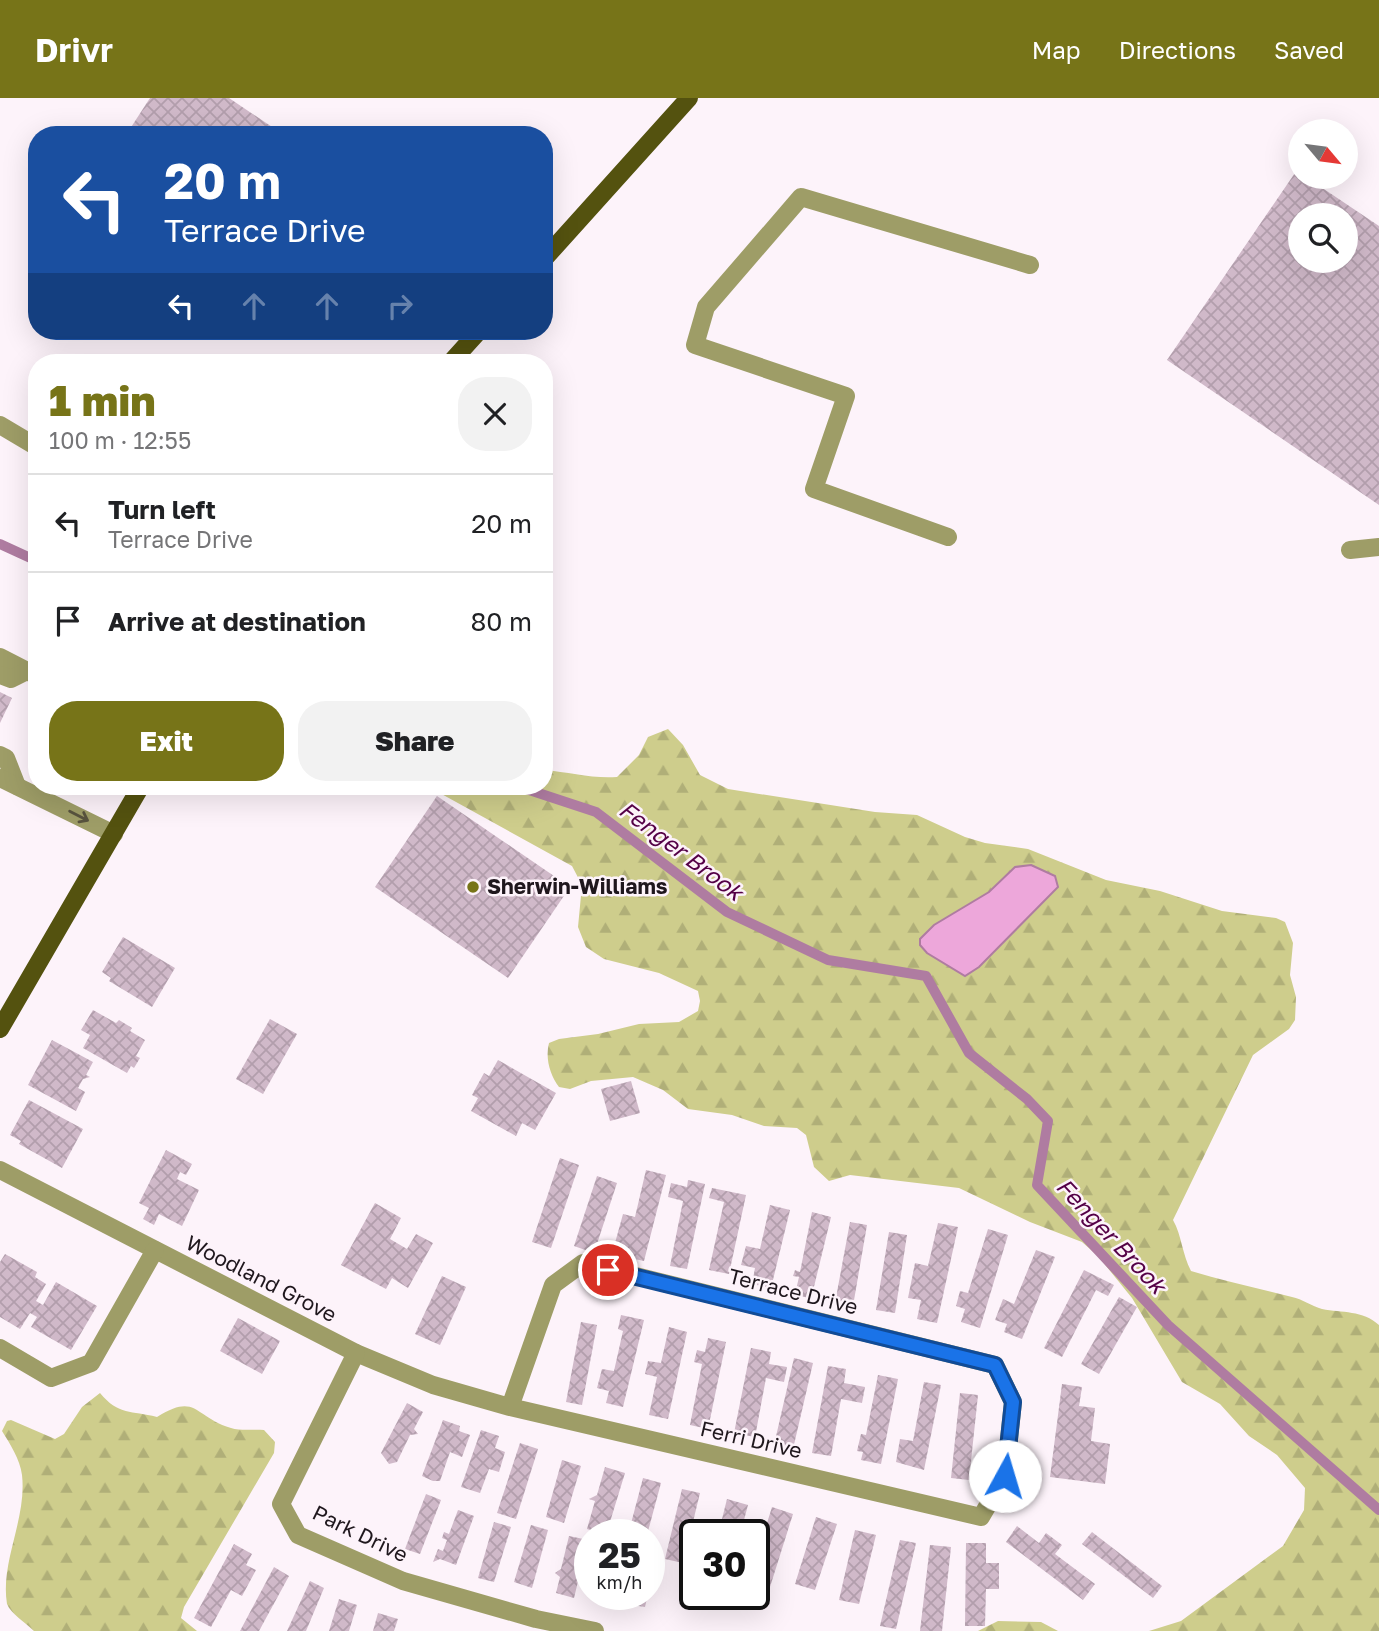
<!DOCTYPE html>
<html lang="en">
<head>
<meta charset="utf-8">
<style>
	:root { --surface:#fff; --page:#f2f2f2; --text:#202124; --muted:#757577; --line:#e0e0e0; --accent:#777418 }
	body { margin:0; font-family:"Golos Text",sans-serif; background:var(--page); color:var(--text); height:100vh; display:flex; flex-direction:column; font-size:26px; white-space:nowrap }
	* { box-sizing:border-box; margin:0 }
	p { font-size:23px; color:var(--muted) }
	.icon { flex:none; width:38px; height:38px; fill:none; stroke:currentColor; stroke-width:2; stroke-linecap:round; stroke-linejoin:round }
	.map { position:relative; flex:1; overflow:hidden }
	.sheet { position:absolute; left:28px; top:256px; width:525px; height:441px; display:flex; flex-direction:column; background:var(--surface); border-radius:28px; box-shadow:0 7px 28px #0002 }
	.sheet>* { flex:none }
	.banner { position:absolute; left:28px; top:28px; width:525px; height:214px; border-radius:28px; box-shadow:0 7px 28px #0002; background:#1a4fa0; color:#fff; overflow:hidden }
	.needle { width:46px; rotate:119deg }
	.fabs { position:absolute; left:1288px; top:21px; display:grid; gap:14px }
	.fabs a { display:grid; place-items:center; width:70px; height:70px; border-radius:50%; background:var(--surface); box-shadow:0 7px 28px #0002; font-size:35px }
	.speed { position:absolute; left:574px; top:1421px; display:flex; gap:14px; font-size:35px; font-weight:700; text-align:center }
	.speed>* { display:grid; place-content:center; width:91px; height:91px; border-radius:50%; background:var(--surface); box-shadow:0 7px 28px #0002; line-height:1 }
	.speed small { font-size:18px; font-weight:400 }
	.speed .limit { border:4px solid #111; border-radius:10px; background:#fff; color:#111 }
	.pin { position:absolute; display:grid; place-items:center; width:60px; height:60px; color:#fff; margin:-30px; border:4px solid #fff; border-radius:50%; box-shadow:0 2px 7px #0007 }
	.me { position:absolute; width:77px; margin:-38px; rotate:6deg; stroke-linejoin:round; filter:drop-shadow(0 0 5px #0008) }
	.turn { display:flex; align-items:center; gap:24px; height:147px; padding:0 21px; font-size:32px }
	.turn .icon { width:91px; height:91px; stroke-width:2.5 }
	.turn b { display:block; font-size:49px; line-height:60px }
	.lanes { display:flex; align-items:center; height:66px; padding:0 21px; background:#0003; justify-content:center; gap:35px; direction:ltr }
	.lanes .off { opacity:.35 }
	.round { display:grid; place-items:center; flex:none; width:74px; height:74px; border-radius:28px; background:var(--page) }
	.overview { display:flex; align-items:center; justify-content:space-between; height:119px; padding:0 21px }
	h1 { font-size:42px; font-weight:800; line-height:52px; color:var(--accent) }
	.button { display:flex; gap:14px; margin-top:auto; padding:14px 21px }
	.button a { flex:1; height:80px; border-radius:28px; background:var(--accent); color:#fff; font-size:28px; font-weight:800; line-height:80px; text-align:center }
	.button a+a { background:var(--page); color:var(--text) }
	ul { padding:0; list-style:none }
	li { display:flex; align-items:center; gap:21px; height:98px; padding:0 21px; border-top:2px solid var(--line) }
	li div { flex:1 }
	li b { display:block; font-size:26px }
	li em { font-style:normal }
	header { display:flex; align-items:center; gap:42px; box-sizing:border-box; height:98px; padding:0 35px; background:var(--accent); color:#fff }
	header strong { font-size:33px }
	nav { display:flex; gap:38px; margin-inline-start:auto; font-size:24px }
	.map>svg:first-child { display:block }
	.forest { fill:url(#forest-firs); fill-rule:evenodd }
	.water { fill:#eda7da; stroke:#af7ca1; stroke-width:2 }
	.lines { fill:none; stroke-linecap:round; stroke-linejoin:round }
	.stream { stroke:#af7ca1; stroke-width:10 }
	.building { fill:url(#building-cross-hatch); fill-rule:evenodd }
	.minor { stroke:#9e9d67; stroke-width:18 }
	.major { stroke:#54520f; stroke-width:18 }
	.oneway { stroke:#58533e }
	.route-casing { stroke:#114b97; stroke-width:18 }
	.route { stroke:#1a73e8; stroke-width:12 }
	.poi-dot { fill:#777418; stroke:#fdf3fa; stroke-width:2.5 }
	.labels { text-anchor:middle; stroke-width:5; stroke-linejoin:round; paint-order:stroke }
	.poi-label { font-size:21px; font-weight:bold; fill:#1f171d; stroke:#fdf3fa; text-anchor:start }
	.street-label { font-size:21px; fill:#1f171d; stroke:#fdf3fa }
	.water-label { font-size:23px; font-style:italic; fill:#540046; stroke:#fdf3fa }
</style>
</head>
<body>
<header>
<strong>Drivr</strong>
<nav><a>Map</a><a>Directions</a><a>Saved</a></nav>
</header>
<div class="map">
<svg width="1379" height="1533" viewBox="0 0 1379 1533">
	<defs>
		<pattern id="forest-firs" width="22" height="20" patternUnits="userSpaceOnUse" patternTransform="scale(1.75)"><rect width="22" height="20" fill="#cecd8c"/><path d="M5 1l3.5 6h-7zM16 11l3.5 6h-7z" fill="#b0af78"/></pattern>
		<pattern id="building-cross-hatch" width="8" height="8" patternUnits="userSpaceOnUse" patternTransform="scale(1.75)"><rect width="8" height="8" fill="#d0b9c9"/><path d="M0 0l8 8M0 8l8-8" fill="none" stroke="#b29eac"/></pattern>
	</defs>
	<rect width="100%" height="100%" fill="#fdf3fa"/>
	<g class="forest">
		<path d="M 668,631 L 683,647 L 700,677 L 728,691 L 875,714 L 917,717 L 965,739 L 985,745 L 1028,751 L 1106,782 L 1160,793 L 1222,813 L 1276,820 L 1285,824 L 1293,845 L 1290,877 L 1296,899 L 1295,922 L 1289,931 L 1253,957 L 1173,1122 C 1182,1138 1182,1156 1191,1173 C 1224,1183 1258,1190 1292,1199 C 1302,1201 1312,1208 1322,1211 C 1342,1215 1363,1212 1379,1227 L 1379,1533 L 1149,1533 L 1181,1523 L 1283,1448 L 1304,1412 L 1305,1390 L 1277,1357 L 1249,1338 L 1220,1306 L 1182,1284 L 1132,1200 L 1098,1158 L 1082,1144 L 1030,1124 L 959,1090 L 850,1077 L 829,1083 L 814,1069 L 806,1037 L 797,1030 L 764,1028 L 732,1017 L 688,1011 L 663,992 L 633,979 L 591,983 L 570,991 L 559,989 C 550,977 545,960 549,945 L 559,941 L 598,936 L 639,926 L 679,924 L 698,913 L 700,903 L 698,893 L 659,875 L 604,861 L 586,849 L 578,829 L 582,787 L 572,768 L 427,688 L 544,688 L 544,672 C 569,674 593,681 617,679 L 639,657 L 648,639 ZM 1015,769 L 1058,789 L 979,869 L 965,878 L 934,827 L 989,794 Z"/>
		<path d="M 100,1295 C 119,1318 131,1312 157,1319 C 197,1294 194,1319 231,1330 C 240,1333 254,1331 264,1332 L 275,1344 L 274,1355 L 184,1509 L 181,1520 L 197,1533 L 34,1533 C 26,1525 11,1516 7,1506 C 0,1464 27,1421 22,1377 C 20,1361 10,1346 2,1333 L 7,1323 L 11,1322 L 55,1341 L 64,1336 L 82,1309 Z"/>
		<polygon points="998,1523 1041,1524 1058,1533 978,1533"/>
	</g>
	<polygon class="water" points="1031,767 1055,778 1058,789 979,869 965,878 927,855 920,847 920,841 934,827 989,794 1015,769"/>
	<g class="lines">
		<g class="stream">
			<polyline points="0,446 37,463"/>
			<polyline points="517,688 596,714 727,814 828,862 926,878 969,955 1027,1001 1048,1023 1037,1087 1168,1227 1379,1412"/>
		</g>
	</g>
	<g class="building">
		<polygon points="150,0 229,0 284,37 126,37"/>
		<path d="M 1297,72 L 1300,79 L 1306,79 L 1379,128 L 1379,407 L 1167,262 ZM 1300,117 L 1346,117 L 1346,163 L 1300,163 Z"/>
		<polygon points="0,594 12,600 0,625"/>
		<polygon points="437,698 570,789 508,880 375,789"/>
		<polygon points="123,839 175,870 152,909 109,883 111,880 102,874"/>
		<polygon points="93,912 116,925 119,922 132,930 130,933 145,942 136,958 140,960 134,970 131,968 127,975 83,950 90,937 81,932"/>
		<polygon points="270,921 297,936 263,996 236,981"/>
		<polygon points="52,942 93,964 86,977 90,979 83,981 78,990 85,994 76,1013 28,987"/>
		<polygon points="498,962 556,995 535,1032 522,1025 516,1038 471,1013 478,1000 472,997 484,975 489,978"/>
		<polygon points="631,983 640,1015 610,1023 601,991"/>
		<polygon points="29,1002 83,1031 62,1070 19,1046 21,1043 10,1037"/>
		<polygon points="166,1052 192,1066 186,1077 180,1074 177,1081 199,1092 182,1128 159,1116 154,1127 143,1121 149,1110 139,1105"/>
		<polygon points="560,1060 579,1067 551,1150 532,1144"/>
		<polygon points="646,1072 666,1077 644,1163 625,1159 626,1156 620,1154 622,1147 615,1145 623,1116 635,1119"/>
		<polygon points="597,1078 617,1085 594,1155 574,1148"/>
		<polygon points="688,1082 705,1086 687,1171 670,1168 683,1103 668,1099 671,1085 687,1089"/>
		<polygon points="712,1090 746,1097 729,1176 709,1172 724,1104 709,1100"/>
		<polygon points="375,1105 401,1120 390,1141 407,1151 416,1136 433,1145 408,1190 392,1180 386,1191 341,1167"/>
		<polygon points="770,1107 790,1112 771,1190 752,1186 755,1170 741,1167 746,1148 760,1151"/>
		<polygon points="812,1114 831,1119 811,1201 795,1196 799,1179 793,1178 795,1172 800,1174"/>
		<polygon points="850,1124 867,1127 853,1208 835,1205"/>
		<polygon points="938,1125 958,1129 937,1225 917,1221 921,1202 908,1200 915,1165 928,1168"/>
		<polygon points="988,1131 1008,1137 980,1230 961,1224 965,1211 956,1208 960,1193 968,1195"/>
		<polygon points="889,1134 907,1137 895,1215 876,1212"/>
		<polygon points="1036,1152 1055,1159 1022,1241 1004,1234 1007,1226 995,1222 1003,1201 1014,1206"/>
		<polygon points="5,1156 37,1174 35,1179 46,1186 36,1203 43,1207 56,1184 97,1208 71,1252 31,1229 37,1219 30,1215 20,1231 0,1219 0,1164"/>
		<polygon points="1084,1172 1114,1187 1108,1198 1096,1192 1062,1259 1044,1250"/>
		<polygon points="442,1178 466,1189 440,1247 415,1236"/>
		<polygon points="1119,1199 1137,1209 1099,1276 1081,1266"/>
		<polygon points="621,1217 644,1222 623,1309 606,1305 609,1293 597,1290 602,1271 614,1273 623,1233 618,1231"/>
		<polygon points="238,1220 280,1243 262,1276 220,1253"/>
		<polygon points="581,1224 597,1227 582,1307 566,1304"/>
		<polygon points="669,1229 687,1234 668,1321 649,1317 657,1279 645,1276 648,1263 661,1265"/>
		<polygon points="708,1240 726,1244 708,1331 690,1327 702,1266 694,1264 697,1252 705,1254"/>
		<polygon points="751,1250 771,1254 769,1266 787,1269 784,1284 766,1280 755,1339 734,1335"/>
		<polygon points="794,1260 813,1265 793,1351 774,1347"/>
		<polygon points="828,1268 846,1271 844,1285 865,1289 862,1305 841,1301 831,1358 812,1355"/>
		<polygon points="878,1277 898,1281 881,1366 861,1362 863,1354 857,1353 861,1336 866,1337"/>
		<polygon points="924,1284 941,1287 924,1372 896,1364 900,1341 913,1343"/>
		<polygon points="1062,1286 1082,1289 1079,1308 1095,1310 1091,1343 1110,1346 1105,1386 1050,1379"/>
		<polygon points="960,1295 978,1297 969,1382 951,1380"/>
		<polygon points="407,1305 423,1314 414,1331 418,1336 410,1337 397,1364 389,1366 381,1355"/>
		<polygon points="443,1322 460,1328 459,1333 470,1337 462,1359 450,1354 440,1383 433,1383 422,1378"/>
		<polygon points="481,1332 499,1338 495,1350 505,1354 499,1374 489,1371 480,1395 461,1389"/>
		<polygon points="520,1345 538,1351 516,1421 497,1415"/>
		<polygon points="562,1362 581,1368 564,1425 546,1419"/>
		<polygon points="605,1369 625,1375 606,1437 587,1431 595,1403 589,1401 597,1397"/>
		<polygon points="643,1380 661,1385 647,1437 628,1437"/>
		<polygon points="682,1391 700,1395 683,1465 665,1461"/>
		<polygon points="426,1396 441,1402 420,1456 405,1451"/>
		<polygon points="727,1401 748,1407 740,1437 718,1437"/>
		<polygon points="772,1409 793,1416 764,1508 744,1502 746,1496 754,1496 754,1467"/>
		<polygon points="458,1412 474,1418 456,1467 440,1461 433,1464 438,1451 443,1453 447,1442 442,1440 444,1434 449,1436"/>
		<polygon points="816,1419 837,1426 815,1492 795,1486"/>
		<polygon points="494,1424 511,1429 494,1484 478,1480"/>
		<polygon points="531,1427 548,1432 532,1490 514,1484"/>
		<polygon points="1017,1428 1039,1445 1046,1435 1062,1447 1055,1456 1095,1486 1083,1502 1006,1444"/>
		<polygon points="855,1432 876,1437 859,1506 839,1502"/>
		<polygon points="1092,1434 1162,1488 1153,1500 1082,1446"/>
		<polygon points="569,1438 588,1442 574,1500 556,1495 560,1479 555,1475 561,1471"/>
		<polygon points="900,1442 916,1445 896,1531 880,1528"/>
		<polygon points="966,1445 986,1445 986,1465 999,1465 999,1491 986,1491 985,1528 965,1528"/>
		<polygon points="234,1446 252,1456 246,1467 256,1472 242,1498 231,1492 211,1529 194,1520"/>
		<polygon points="930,1447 951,1449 942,1533 920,1533"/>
		<polygon points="649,1457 656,1458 650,1484 649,1484"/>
		<polygon points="274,1469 289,1478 259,1533 240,1533"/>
		<polygon points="310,1483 324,1490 306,1533 287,1533"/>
		<polygon points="596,1496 614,1496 612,1504 595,1500"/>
		<polygon points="624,1496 648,1496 645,1509 632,1507 633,1502 623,1500"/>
		<polygon points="339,1501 357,1507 349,1533 329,1533"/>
		<polygon points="378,1515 398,1521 394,1533 373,1533"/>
	</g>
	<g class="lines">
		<g class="minor">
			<polyline points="0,327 37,349"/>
			<polyline points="948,439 814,391 846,298 695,247 706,209 801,99 1030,167"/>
			<polyline points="1350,452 1379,449"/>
			<polyline points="0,559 37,578"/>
			<polyline points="0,577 11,581 27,573"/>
			<polyline points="0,657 6,660 17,688"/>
			<polyline points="0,680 114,736"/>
			<polyline points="0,1072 356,1255 433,1287 510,1309 981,1419 1005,1378 1013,1304 995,1267 583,1165 553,1187 510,1309"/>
			<polyline points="0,1250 51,1280 91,1265 155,1152"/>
			<polyline points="356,1255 281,1406 298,1437 403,1483 536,1521 595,1533"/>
		</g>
		<g class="major">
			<polyline points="544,161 689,0"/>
			<polyline points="451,264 479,233"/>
			<polyline points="0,931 141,688"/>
		</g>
	</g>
	<defs><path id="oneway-shaft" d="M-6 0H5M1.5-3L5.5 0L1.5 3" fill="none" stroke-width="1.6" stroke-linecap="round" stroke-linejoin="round" transform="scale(1.75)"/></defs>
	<use class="oneway" href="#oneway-shaft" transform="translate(79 718) rotate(27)"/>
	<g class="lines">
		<defs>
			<polyline id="route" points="608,1172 995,1267 1013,1304 1005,1378"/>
		</defs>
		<use href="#route" class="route-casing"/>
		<use href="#route" class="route"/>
	</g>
	<circle class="poi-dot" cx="473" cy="789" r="7"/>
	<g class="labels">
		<g class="poi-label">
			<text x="487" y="796">Sherwin-Williams</text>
		</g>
		<g class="street-label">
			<text transform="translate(261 1181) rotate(27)" y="7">Woodland Grove</text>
			<text transform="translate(793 1194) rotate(14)" y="7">Terrace Drive</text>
			<text transform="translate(751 1342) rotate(13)" y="7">Ferri Drive</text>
			<text transform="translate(360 1436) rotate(26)" y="7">Park Drive</text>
		</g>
		<g class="water-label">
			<text transform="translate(681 753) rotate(37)" y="8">Fenger Brook</text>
			<text transform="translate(1111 1138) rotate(47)" y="8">Fenger Brook</text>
		</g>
	</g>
</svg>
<div class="fabs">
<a><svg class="needle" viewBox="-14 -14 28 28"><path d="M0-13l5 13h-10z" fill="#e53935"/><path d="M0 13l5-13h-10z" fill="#757577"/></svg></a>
<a><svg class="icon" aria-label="search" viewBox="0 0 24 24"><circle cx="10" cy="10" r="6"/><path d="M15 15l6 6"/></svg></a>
</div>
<div class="speed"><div>25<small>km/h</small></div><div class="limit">30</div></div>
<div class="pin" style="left:608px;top:1172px;background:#d93025"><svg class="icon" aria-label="arrive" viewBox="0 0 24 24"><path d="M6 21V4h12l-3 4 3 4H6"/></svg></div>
<svg class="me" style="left:1005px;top:1378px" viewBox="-20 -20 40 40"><circle r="19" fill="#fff"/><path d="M0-13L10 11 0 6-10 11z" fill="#1a73e8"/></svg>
<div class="banner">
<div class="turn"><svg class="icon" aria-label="left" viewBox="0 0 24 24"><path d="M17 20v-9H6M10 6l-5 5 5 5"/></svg><div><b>20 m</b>Terrace Drive</div></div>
<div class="lanes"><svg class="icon" aria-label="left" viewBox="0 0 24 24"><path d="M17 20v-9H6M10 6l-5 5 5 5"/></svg><svg class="icon off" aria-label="ahead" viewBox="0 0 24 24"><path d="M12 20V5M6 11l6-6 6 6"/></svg><svg class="icon off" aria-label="ahead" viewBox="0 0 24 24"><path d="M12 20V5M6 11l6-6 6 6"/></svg><svg class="icon off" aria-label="right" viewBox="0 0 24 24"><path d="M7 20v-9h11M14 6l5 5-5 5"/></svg></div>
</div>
<section class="sheet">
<div class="overview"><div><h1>1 min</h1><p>100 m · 12:55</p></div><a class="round"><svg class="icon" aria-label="close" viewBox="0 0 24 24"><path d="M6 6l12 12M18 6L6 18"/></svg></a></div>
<ul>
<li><svg class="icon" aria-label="left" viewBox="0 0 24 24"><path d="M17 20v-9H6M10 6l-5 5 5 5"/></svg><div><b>Turn left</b><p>Terrace Drive</p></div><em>20 m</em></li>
<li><svg class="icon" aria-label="arrive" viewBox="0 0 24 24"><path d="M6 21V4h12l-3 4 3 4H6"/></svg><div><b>Arrive at destination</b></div><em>80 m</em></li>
</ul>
<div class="button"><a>Exit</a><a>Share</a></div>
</section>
</div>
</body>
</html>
